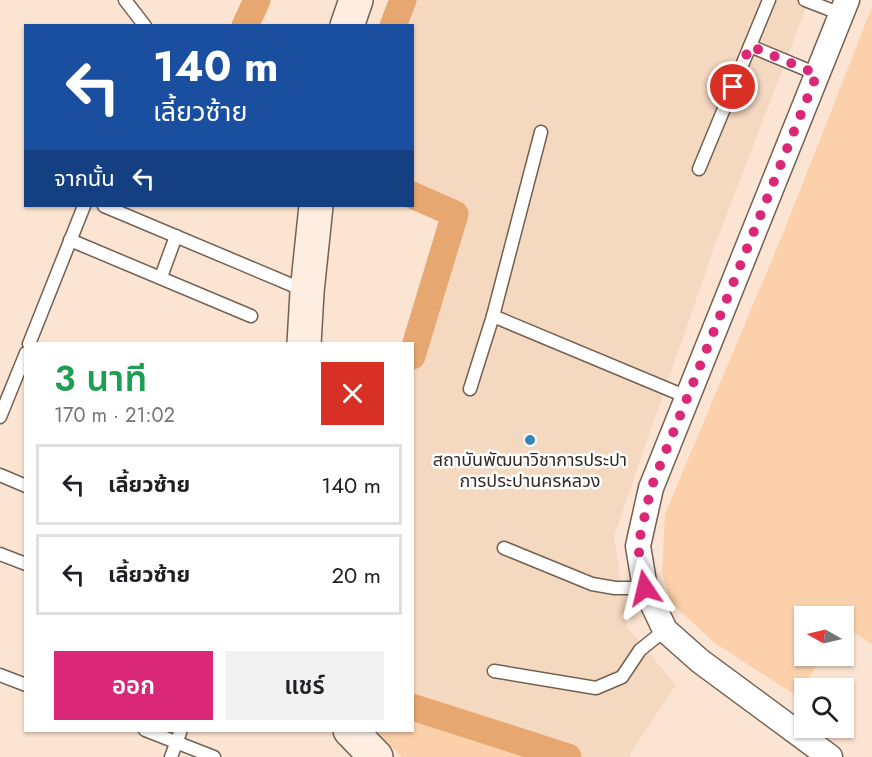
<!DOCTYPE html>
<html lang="th">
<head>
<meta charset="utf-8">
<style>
	:root { --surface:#fff; --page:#f2f2f2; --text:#202124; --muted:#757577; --line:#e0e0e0; --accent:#db2777 }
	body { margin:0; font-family:Jost,"Noto Sans Thai",sans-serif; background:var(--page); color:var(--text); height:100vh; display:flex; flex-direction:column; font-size:22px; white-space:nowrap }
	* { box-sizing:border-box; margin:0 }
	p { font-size:20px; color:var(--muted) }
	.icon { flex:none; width:33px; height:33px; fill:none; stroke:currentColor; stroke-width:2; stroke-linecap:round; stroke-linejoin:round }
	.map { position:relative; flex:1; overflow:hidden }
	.panel { position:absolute; left:24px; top:342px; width:390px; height:390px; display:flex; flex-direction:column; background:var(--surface); border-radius:0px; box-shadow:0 2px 4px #0004 }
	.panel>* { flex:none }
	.hud { position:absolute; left:24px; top:24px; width:390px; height:183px; border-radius:0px; box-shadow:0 2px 4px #0004; background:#1a4fa0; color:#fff; overflow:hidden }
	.needle { width:39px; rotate:278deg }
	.buttons { position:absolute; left:794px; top:606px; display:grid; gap:12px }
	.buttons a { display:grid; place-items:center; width:60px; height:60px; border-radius:0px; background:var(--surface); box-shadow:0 2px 4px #0004; font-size:30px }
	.pin { position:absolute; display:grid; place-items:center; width:51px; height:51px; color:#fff; margin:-26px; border:3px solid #fff; border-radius:50%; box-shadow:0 2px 6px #0007 }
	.me { position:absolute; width:66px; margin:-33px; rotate:350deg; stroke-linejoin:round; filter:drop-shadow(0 0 4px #0008) }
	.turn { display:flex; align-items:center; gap:21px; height:126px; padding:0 30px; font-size:27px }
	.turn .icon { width:78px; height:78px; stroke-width:2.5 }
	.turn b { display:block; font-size:42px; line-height:51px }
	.then { display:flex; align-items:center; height:57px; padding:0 30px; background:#0003; gap:12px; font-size:22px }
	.round { display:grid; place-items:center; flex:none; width:63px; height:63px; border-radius:0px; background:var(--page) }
	.overview { display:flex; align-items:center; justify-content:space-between; height:102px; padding:0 30px }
	h1 { font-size:36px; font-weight:600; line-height:45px; color:#1e9e55 }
	.button { display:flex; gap:12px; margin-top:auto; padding:12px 30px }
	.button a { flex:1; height:69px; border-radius:0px; background:var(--accent); color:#fff; font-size:24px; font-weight:600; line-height:69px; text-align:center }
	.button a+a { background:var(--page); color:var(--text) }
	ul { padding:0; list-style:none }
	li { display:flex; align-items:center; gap:18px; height:81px; margin:0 12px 9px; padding:0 18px; border:3px solid var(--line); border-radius:0px }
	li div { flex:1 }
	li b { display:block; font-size:22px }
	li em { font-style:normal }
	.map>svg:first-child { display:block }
	.built { fill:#f5d8c0 }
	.green { fill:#fbd0ab }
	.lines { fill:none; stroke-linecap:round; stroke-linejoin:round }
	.canal { stroke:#e6a770; stroke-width:27 }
	.lane-casing { stroke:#746050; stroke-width:15 }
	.street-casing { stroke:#746050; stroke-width:27 }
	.secondary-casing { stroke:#746050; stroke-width:36 }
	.lane { stroke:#fff; stroke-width:12 }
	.street { stroke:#fff; stroke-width:24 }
	.secondary { stroke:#feeee2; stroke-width:33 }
	.route { stroke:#db2777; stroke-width:10; stroke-dasharray:0 18 }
	.poi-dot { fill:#3984b7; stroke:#fff; stroke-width:2 }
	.labels { text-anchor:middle; stroke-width:5; stroke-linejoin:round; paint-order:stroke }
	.poi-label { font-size:18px; fill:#322a23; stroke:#fff }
</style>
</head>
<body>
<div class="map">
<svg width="872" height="757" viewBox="0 0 872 757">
	<rect width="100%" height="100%" fill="#fbe4d1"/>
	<polygon class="built" points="390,0 809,0 715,245 614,536 627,627 676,685 630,754 630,757 525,757 413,718 412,344 409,343 446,223 407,206 412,206 412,26 380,26"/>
	<g class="green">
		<polygon points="872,7 872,644 843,626 843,616 804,616 804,656 823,656 797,696 715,643 671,603 662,572 665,514 784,231"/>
		<polygon points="413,718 525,757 402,757 375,731 412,730"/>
	</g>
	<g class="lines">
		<g class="canal">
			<polyline points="245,26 257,0"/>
			<polyline points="393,26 403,0"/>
			<polyline points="412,195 455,214 412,356"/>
			<polyline points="412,707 568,757"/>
		</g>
		<defs>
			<g id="lane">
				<polyline points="125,0 145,26"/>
				<polyline points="805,0 841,14"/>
				<polyline points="750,46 817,74"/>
				<polyline points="699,169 769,0"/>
				<polyline points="104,206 306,291"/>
				<polyline points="70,240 251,316"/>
				<polyline points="161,277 176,236"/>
				<polyline points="493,316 687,397"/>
				<polyline points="29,344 84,206"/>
				<polyline points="470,389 493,316 541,132"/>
				<polyline points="0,417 26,353"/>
				<polyline points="0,475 26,486"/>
				<polyline points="504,548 592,584 615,588 645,588"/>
				<polyline points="0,554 26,564"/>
				<polyline points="494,671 596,688 622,677 640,650 665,630"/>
				<polyline points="0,675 26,685"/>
				<polyline points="145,730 214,757"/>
				<polyline points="171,757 181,730"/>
			</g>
			<polyline id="street" points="830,757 700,661 665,630 645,588 638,546 651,488 847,0"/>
			<g id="secondary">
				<polyline points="347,26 356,0"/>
				<polyline points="304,344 307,292 316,206"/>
				<polyline points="350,730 376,757"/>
			</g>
		</defs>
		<use href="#lane" class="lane-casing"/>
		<use href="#street" class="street-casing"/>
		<use href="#secondary" class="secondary-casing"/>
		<use href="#lane" class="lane"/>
		<use href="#street" class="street"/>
		<use href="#secondary" class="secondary"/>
	</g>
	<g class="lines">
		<polyline class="route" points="645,588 638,546 651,488 817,74 750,46 733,87"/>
	</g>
	<circle class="poi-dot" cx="530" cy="440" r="6"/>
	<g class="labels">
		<g class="poi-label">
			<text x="530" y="466">สถาบันพัฒนาวิชาการประปา<tspan x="530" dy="21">การประปานครหลวง</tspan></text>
		</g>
	</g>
</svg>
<div class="buttons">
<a><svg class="needle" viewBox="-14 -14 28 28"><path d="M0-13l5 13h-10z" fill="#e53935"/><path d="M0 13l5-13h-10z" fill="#757577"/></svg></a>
<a><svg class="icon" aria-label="search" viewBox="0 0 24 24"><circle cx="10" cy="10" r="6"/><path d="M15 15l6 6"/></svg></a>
</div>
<div class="pin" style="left:733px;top:87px;background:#d93025"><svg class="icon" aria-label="arrive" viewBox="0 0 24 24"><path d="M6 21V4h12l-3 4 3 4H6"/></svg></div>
<svg class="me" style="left:645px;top:588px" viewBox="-20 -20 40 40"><path d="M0-17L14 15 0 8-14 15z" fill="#db2777" stroke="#fff" stroke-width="4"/></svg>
<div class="hud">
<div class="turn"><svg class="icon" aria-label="left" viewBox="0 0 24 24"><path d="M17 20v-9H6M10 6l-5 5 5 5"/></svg><div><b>140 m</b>เลี้ยวซ้าย</div></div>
<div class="then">จากนั้น<svg class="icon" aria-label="left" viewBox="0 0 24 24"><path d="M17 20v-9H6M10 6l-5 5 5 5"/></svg></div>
</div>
<section class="panel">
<div class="overview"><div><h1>3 นาที</h1><p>170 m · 21:02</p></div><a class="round" style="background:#d93025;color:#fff"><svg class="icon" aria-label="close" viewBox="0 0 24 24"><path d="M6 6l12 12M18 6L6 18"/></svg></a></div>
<ul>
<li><svg class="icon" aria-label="left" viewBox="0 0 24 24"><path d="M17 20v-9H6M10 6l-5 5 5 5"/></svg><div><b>เลี้ยวซ้าย</b></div><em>140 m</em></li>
<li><svg class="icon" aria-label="left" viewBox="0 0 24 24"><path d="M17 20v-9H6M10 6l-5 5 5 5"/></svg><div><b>เลี้ยวซ้าย</b></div><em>20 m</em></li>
</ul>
<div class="button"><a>ออก</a><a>แชร์</a></div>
</section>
</div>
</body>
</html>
